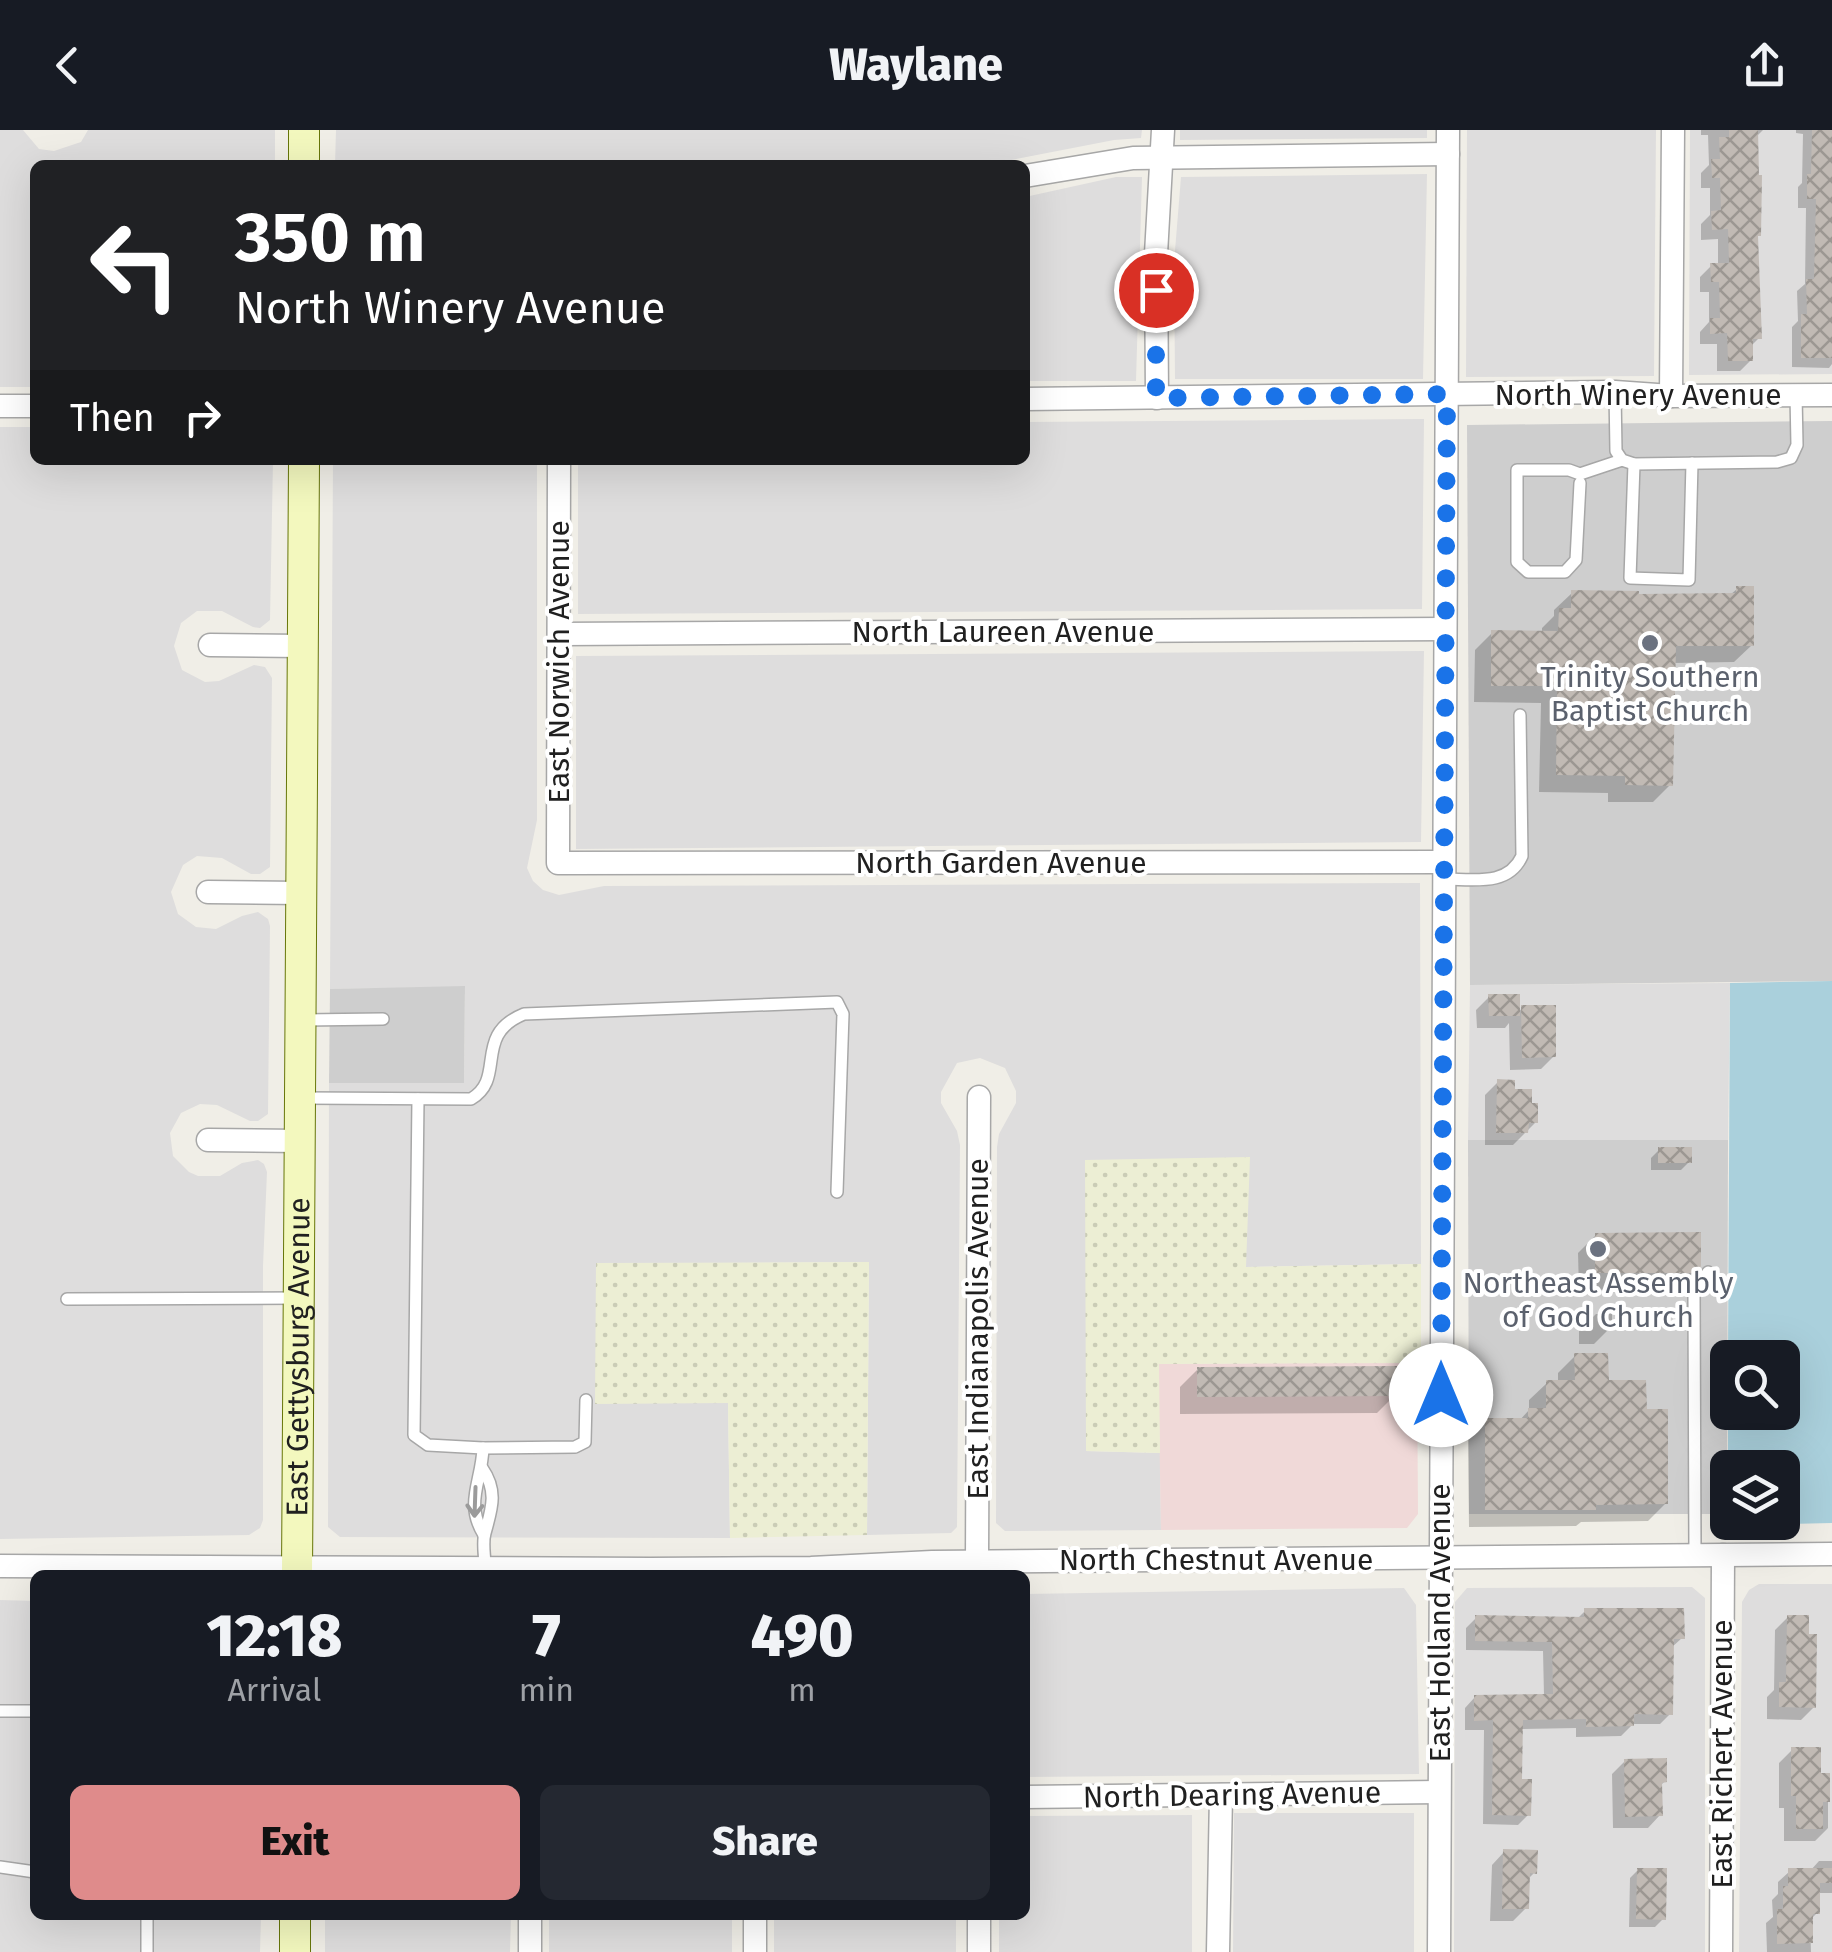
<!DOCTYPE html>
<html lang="en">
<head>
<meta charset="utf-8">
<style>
	:root { --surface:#171b24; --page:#242831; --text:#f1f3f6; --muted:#9ea1a6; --accent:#df8b8b }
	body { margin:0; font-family:"Fira Sans",sans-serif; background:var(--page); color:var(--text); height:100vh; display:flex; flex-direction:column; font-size:38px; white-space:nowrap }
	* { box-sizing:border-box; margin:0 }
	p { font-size:32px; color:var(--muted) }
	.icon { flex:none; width:55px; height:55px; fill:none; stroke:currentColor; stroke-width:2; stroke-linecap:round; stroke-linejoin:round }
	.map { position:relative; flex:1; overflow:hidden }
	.side { position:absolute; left:30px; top:1440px; width:1000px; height:350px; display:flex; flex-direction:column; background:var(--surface); border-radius:15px; box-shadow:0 10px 40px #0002 }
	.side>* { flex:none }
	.guide { position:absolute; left:30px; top:30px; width:1000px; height:305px; border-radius:15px; box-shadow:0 10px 40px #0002; background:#202124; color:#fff; overflow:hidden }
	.tools { position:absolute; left:1710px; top:1210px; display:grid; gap:20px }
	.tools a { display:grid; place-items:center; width:90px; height:90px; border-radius:15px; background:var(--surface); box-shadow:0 10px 40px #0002; font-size:50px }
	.pin { position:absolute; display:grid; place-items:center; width:85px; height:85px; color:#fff; margin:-42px; border:5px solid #fff; border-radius:50%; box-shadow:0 2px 10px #0007 }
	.me { position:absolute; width:110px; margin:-55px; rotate:0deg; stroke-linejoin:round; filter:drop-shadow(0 0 8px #0008) }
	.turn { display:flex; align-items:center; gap:35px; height:210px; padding:0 40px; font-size:45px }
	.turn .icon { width:130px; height:130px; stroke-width:2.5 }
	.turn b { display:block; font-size:70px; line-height:85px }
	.then { display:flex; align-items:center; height:95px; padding:0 40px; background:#0003; gap:20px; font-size:38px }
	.eta { display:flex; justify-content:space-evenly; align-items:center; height:170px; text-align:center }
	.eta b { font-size:60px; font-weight:800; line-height:70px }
	.button { display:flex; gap:20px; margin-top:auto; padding:20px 40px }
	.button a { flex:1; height:115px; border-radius:15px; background:var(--accent); color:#111; font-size:40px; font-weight:800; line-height:115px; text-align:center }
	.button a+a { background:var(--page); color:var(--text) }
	header { display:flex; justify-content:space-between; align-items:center; height:130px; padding:0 40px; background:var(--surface); font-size:45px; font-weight:800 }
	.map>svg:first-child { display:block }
	.residential { fill:#dedddd }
	.commercial { fill:#f0d9d8 }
	.religious { fill:#cecece }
	.farmland { fill:url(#farmland-dots) }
	.water { fill:#aad0dc }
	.shadow { fill:#0003 }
	.building { fill:url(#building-cross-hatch) }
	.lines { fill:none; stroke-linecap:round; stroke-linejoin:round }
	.lane-casing { stroke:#a7a7a7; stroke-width:14 }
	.street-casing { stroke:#a7a7a7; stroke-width:25 }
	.secondary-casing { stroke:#677609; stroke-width:32 }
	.lane { stroke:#fff; stroke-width:11 }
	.street { stroke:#fff; stroke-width:22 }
	.secondary { stroke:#f3f8be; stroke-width:30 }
	.oneway { stroke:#9b9b9b }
	.route { stroke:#1a73e8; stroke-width:18; stroke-dasharray:0 32.4 }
	.worship-dot { fill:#6b7280; stroke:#fff; stroke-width:4 }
	.labels { text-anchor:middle; stroke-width:8; stroke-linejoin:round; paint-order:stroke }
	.street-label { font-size:30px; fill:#202020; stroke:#fff }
	.worship-label { font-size:30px; fill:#5b616d; stroke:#fff }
</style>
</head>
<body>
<header><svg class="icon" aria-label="back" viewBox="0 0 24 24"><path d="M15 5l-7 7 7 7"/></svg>Waylane<svg class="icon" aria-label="share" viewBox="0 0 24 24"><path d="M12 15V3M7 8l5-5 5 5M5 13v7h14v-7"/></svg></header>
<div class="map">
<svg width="1832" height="1822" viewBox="0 0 1832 1822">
	<defs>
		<pattern id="farmland-dots" width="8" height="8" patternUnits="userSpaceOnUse" patternTransform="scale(2.5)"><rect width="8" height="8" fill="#eceed4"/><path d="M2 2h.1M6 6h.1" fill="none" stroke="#caccb6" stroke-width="1.8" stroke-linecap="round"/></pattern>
		<pattern id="building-cross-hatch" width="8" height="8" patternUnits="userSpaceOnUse" patternTransform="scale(2.5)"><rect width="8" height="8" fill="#c1bab4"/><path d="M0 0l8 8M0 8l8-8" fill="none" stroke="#9c9792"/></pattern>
	</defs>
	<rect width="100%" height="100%" fill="#f0eee7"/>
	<g class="residential">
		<polygon points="0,0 23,0 39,19 54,21 81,12 88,0 275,0 275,35 35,35 35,257 0,257"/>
		<polygon points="336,0 1142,0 1141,8 1114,10 1001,32 335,35"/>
		<polygon points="1180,0 1427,0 1427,8 1180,10"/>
		<polygon points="1467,0 1656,0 1654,246 1466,247"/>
		<polygon points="1690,0 1832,0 1832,244 1689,245"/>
		<polygon points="1427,44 1423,249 1175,249 1174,133 1181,47"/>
		<polygon points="1116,47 1142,47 1136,251 1025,251 1025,67"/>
		<polygon points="1424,289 1422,479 578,484 578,330 1025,330 1025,292"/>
		<polygon points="0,297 35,297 35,330 273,330 270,490 260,498 253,497 222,481 197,481 181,493 174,516 182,540 205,552 219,551 254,535 265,537 272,548 270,737 260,744 251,744 222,728 197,726 183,735 171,762 178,784 196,797 216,799 242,786 258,782 268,789 270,796 268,984 258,991 250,991 217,975 200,974 181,983 170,1003 173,1026 189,1042 198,1046 220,1046 242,1033 258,1030 264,1034 267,1042 263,1136 263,1390 260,1398 249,1405 0,1409"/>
		<polygon points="333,330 537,330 537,690 527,738 533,751 543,760 559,765 604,756 1420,753 1421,1134 1246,1137 1086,1321 1160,1323 1161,1400 1005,1401 996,1393 997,1017 999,1004 1016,973 1016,961 1005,938 980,928 957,933 941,962 941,973 957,1001 960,1015 957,1397 951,1403 867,1405 869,1132 596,1134 728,1273 730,1408 340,1407 328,1397 329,953 464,953 465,857 330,859"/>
		<polygon points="1424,521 1421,712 576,719 576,526"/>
		<polygon points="1730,853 1728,1010 1468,1010 1470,855"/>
		<polygon points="1759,1454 1832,1454 1832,1822 1739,1822 1742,1472 1749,1460"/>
		<polygon points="1692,1457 1705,1468 1705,1822 1454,1822 1455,1472 1467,1458"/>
		<polygon points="1404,1458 1416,1475 1419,1644 1025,1647 1025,1464"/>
		<polygon points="0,1470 35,1471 35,1785 261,1785 260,1822 0,1822"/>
		<polygon points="1234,1683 1414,1683 1414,1822 1233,1822"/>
		<polygon points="1192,1685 1192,1822 999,1822 999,1785 1025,1785 1025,1686"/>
		<polygon points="325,1785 511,1785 510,1822 325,1822"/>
		<rect x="549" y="1785" width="183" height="37"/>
		<rect x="774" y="1785" width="182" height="37"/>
	</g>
	<polygon class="commercial" points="1417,1232 1418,1384 1407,1398 1161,1400 1158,1234"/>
	<g class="religious">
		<polygon points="1832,291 1832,851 1470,855 1467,295"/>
		<polygon points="465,856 464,953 329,953 330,859"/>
		<polygon points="1468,1010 1728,1010 1727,1384 1469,1384"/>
	</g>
	<g class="farmland">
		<polygon points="1250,1027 1246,1137 1421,1134 1421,1233 1159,1234 1160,1323 1086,1321 1085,1030"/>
		<polygon points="869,1132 867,1405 730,1408 728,1273 595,1274 596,1133"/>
	</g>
	<polygon class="water" points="1832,851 1832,1393 1745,1395 1741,1393 1782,1392 1782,1338 1728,1337 1728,1283 1782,1282 1782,1228 1728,1227 1730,853"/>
	<g class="shadow">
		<polygon points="1701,0 1763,0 1755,8 1759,208 1751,216 1751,230 1740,241 1717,241 1717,214 1700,214 1700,202 1709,192 1709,162 1700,162 1700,147 1711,136 1718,135 1718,109 1701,110 1701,94 1710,85 1710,58 1701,58 1701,43 1709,35 1708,5 1701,5"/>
		<polygon points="1796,0 1832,0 1832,234 1829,238 1792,237 1792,197 1798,191 1797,161 1805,154 1806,78 1798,78 1798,57 1802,53 1803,4 1796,3"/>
		<polygon points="1737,459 1752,515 1734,532 1673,533 1670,655 1653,672 1608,672 1608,663 1539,662 1541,573 1474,572 1475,520 1492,503 1542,503 1542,498 1554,486 1554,480 1572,463 1636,466 1730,465"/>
		<polygon points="1489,867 1518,883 1522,878 1554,926 1541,939 1510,940 1509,893 1505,898 1477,898 1476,880"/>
		<polygon points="1498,952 1512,961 1536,992 1513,1015 1485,1015 1485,965"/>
		<polygon points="1659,1020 1689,1032 1681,1040 1651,1040 1651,1028"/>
		<polygon points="1596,1105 1695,1141 1676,1159 1579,1160 1578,1123"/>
		<polygon points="1612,1183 1612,1196 1594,1214 1579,1214 1579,1201 1596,1184"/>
		<polygon points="1575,1226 1644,1281 1666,1373 1648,1391 1581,1392 1576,1396 1469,1397 1468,1308 1486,1291 1519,1291 1529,1280 1529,1270 1547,1253 1558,1253 1558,1243"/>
		<polygon points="1198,1239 1395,1265 1377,1283 1180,1284 1180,1257"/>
		<polygon points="1585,1481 1682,1508 1671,1518 1670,1584 1660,1594 1633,1594 1621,1606 1576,1607 1576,1598 1520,1599 1520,1651 1528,1685 1518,1695 1483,1694 1484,1600 1465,1600 1465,1578 1475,1567 1544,1566 1543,1521 1466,1520 1466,1498 1476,1488 1577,1489"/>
		<polygon points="1788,1487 1814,1577 1801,1590 1767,1589 1767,1567 1774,1560 1775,1500"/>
		<polygon points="1792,1620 1818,1645 1828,1645 1828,1698 1815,1711 1784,1711 1784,1678 1779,1678 1779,1633"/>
		<polygon points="1625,1631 1665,1651 1660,1656 1660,1685 1648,1698 1613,1698 1612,1644"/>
		<polygon points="1504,1722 1534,1743 1527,1750 1526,1778 1513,1791 1490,1791 1492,1735"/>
		<polygon points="1819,1731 1832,1731 1832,1763 1817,1763 1817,1783 1810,1790 1811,1822 1767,1822 1766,1793 1773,1787 1772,1770 1778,1764 1778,1752 1790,1741 1810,1741"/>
		<polygon points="1638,1740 1663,1789 1655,1797 1629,1797 1630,1748"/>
	</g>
	<g class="building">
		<polygon points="1729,0 1758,0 1759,45 1762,45 1761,106 1758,106 1762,209 1753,209 1753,231 1728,231 1727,203 1710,204 1710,188 1720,188 1719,152 1711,152 1710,133 1729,133 1728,99 1712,100 1711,81 1721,80 1720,48 1712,48 1711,29 1720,29 1719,7 1729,7"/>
		<polygon points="1812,0 1832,0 1832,228 1801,228 1801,184 1807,184 1806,149 1814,149 1816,69 1807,69 1807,44 1811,44"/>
		<polygon points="1736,456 1754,456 1754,516 1676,516 1673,656 1625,655 1625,646 1556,645 1557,556 1491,556 1491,500 1558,501 1559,478 1571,478 1571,460 1639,461 1639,464 1736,463"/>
		<polygon points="1488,864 1520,864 1520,886 1489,886"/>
		<polygon points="1521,875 1556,875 1556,927 1522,928"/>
		<polygon points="1497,949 1515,950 1515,959 1532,959 1532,973 1538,973 1538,993 1529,993 1528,1003 1496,1003"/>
		<rect x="1658" y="1017" width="34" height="16"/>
		<polygon points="1701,1102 1701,1136 1697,1143 1595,1143 1595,1103"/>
		<polygon points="1574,1223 1608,1223 1609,1250 1646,1250 1647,1279 1668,1279 1668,1374 1596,1375 1596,1380 1485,1380 1485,1288 1528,1288 1528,1278 1546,1278 1546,1250 1575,1250"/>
		<polygon points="1397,1236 1398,1266 1197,1267 1197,1237"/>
		<polygon points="1584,1478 1684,1478 1685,1509 1674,1509 1673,1585 1634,1584 1634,1596 1586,1597 1586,1589 1523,1590 1522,1649 1532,1649 1531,1686 1492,1685 1493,1590 1474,1591 1474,1565 1553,1564 1552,1512 1475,1511 1475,1485 1584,1487"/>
		<polygon points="1787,1485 1809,1485 1809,1504 1817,1504 1816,1578 1779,1577 1779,1552 1786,1552"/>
		<polygon points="1791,1617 1821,1617 1821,1643 1830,1643 1830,1672 1823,1672 1823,1699 1796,1699 1796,1666 1791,1666"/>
		<polygon points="1667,1628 1667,1652 1662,1653 1663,1686 1625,1687 1624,1629"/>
		<polygon points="1503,1719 1538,1720 1537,1744 1530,1743 1529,1779 1502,1779"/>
		<polygon points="1637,1738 1667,1738 1666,1790 1636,1789"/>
		<polygon points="1788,1738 1832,1738 1832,1753 1820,1753 1820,1784 1813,1784 1813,1813 1777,1814 1777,1779 1783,1779 1783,1756 1788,1756"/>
	</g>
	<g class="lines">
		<defs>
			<g id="lane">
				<polyline points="1615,262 1616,321 1622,330 1634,334 1777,332 1791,328 1797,315 1796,265"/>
				<polyline points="1634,334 1630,448 1689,450 1692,333"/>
				<polyline points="1580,353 1576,430 1565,442 1528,442 1517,432 1517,340 1569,340 1580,344 1622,330"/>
				<path d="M 1443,749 C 1473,749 1508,757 1522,726 L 1520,585"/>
				<polyline points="304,890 383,889"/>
				<path d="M 304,968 L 471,969 C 507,948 472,905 524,884 L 837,872 L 843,884 L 837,1062"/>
				<path d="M 418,969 L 414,1305 L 428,1315 L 483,1318 C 482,1351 464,1373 484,1405"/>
				<polyline points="67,1169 299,1168"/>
				<polyline points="483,1318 575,1317 585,1312 586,1270"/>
				<path d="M 482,1338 C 498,1361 492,1378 485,1403 C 482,1413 485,1426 485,1437"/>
				<polyline points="1695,1425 1694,1165 1708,1142"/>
				<polyline points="0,1581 35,1581"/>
				<polyline points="0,1737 35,1742"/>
				<polyline points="147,1785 147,1822"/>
			</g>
			<g id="street">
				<polyline points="1025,46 1133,28 1448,24"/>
				<polyline points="1671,266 1673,0"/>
				<polyline points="1157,268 1156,124 1163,0"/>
				<polyline points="1025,269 1615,262 1671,266 1832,265"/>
				<polyline points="0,276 35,276"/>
				<polyline points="559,330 558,733 1443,732"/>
				<polyline points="561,504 1445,499"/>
				<polyline points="210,515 302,516"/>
				<polyline points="208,762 301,763"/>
				<polyline points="208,1010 299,1011"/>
				<polyline points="977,1432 979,967"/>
				<polyline points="0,1436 650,1439 811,1438 932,1432 1832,1424"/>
				<polyline points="1025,1667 1439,1662"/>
				<polyline points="530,1785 530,1822"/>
				<polyline points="755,1822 755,1785"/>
				<polyline points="979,1822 979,1785"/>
				<polyline points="1218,1822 1221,1665"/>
				<polyline points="1439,1822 1448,0"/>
				<polyline points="1721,1822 1723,1425"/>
			</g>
			<g id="secondary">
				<polyline points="304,35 304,0"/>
				<path id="s1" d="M 297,1445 L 304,330"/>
				<polyline points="295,1785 295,1822"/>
			</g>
		</defs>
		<use href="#lane" class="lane-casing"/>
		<use href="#street" class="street-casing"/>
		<use href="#secondary" class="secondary-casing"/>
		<use href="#lane" class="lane"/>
		<use href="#street" class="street"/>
		<use href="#secondary" class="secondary"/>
	</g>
	<defs><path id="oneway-shaft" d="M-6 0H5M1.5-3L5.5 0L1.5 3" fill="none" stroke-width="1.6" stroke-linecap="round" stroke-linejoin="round" transform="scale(2.5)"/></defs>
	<use class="oneway" href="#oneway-shaft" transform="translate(475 1372) rotate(92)"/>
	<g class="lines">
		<polyline class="route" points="1156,160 1156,268 1447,264 1441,1265"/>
	</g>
	<g class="worship-dot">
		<circle cx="1650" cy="513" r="10"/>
		<circle cx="1598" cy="1119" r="10"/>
	</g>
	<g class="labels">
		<g class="street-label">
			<text x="1638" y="275">North Winery Avenue</text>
			<text x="1003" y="512">North Laureen Avenue</text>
			<text transform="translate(559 532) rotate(-90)" y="10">East Norwich Avenue</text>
			<text x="1001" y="743">North Garden Avenue</text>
			<text transform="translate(978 1199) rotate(-90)" y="10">East Indianapolis Avenue</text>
			<text dy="10" stroke="none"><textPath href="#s1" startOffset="218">East Gettysburg Avenue</textPath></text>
			<text x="1216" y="1440">North Chestnut Avenue</text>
			<text transform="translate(1440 1493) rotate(-90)" y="10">East Holland Avenue</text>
			<text transform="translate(1722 1624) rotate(-90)" y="10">East Richert Avenue</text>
			<text transform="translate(1232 1665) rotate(-1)" y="10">North Dearing Avenue</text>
		</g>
		<g class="worship-label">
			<text x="1650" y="557">Trinity Southern<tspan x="1650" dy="34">Baptist Church</tspan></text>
			<text x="1598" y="1163">Northeast Assembly<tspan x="1598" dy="34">of God Church</tspan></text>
		</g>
	</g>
</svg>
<div class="tools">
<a><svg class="icon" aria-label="search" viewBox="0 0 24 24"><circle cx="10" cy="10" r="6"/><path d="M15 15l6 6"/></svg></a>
<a><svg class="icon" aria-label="layers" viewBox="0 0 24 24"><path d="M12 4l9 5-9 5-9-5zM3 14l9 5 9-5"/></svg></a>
</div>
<div class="pin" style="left:1156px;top:160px;background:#d93025"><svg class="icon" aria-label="arrive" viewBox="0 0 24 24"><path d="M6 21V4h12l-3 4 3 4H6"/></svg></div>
<svg class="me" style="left:1441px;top:1265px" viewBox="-20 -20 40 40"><circle r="19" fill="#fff"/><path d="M0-13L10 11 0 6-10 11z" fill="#1a73e8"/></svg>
<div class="guide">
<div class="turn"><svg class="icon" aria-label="left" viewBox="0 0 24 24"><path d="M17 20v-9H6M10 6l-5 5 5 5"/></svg><div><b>350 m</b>North Winery Avenue</div></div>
<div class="then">Then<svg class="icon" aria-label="right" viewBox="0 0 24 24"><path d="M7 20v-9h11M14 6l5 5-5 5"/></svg></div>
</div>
<section class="side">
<div class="eta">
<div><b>12:18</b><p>Arrival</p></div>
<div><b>7</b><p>min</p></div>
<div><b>490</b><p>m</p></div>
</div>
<div class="button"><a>Exit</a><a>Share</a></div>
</section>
</div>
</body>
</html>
